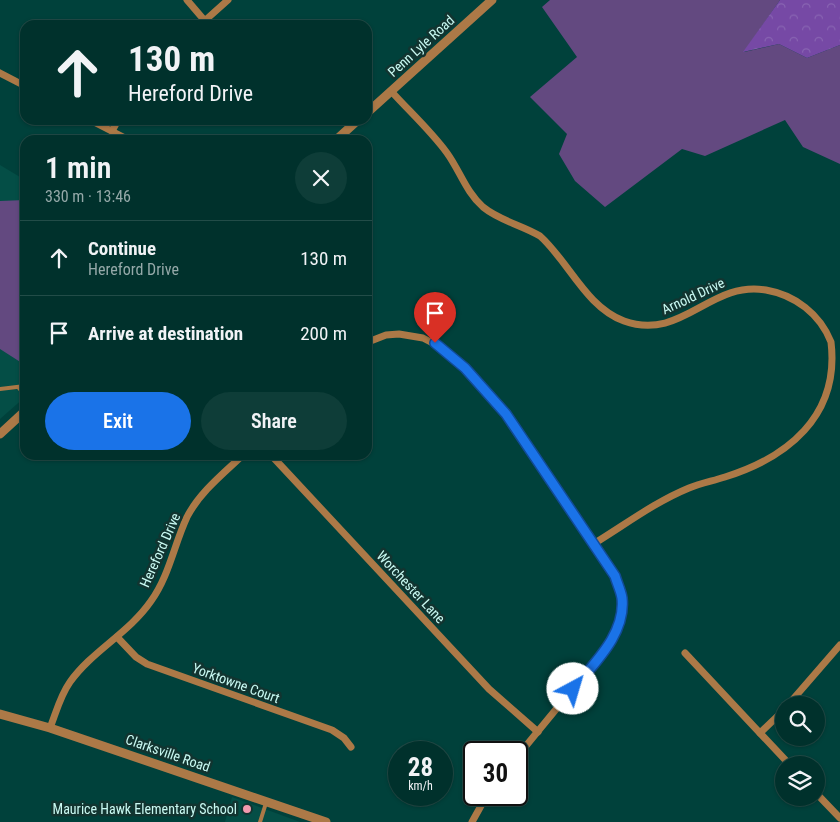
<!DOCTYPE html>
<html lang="en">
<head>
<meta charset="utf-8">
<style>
	:root { --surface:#00312c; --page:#0e3d38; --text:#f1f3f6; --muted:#95a9a9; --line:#224c48; --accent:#1a73e8 }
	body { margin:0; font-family:"Roboto Condensed",sans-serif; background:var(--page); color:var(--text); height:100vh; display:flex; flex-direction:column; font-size:19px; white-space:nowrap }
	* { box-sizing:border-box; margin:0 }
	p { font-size:16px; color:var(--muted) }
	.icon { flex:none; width:28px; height:28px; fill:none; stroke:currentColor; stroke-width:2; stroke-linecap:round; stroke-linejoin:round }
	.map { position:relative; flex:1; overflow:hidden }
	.drawer { position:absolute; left:20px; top:135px; width:352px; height:325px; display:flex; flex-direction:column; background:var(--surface); border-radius:15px; box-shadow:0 1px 4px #0004,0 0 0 1px var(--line) }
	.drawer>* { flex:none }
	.hud { position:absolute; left:20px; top:20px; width:352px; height:105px; border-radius:15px; box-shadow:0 1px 4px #0004,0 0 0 1px var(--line); background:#00312c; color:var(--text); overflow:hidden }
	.controls { position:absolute; left:775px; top:696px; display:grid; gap:10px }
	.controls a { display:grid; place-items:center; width:50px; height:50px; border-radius:50%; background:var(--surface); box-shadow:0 1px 4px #0004,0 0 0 1px var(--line); font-size:25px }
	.speed { position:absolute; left:388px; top:741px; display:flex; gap:10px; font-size:25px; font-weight:700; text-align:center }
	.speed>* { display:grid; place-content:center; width:65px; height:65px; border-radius:50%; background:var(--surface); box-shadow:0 1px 4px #0004,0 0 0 1px var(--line); line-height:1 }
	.speed small { font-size:12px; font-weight:400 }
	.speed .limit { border:2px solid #111; border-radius:8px; background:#fff; color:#111 }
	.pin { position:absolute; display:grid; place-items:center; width:42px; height:42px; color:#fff; margin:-51px -21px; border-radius:50% 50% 50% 0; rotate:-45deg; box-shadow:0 0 5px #0007 }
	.pin .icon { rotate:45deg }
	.me { position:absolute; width:55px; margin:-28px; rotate:39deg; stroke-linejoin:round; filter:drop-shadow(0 0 4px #0008) }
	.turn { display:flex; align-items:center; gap:18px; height:105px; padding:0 25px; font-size:22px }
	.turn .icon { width:65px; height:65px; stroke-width:2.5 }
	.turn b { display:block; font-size:35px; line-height:42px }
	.round { display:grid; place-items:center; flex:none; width:52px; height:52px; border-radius:26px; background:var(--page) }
	.summary { display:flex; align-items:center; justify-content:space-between; height:85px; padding:0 25px }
	h1 { font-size:30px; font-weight:600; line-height:38px }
	.cta { display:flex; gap:10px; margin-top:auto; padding:10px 25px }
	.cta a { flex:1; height:58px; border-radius:30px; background:var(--accent); color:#fff; font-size:20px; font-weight:600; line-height:58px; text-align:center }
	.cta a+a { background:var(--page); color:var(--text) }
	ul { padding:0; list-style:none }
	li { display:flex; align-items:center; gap:15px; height:75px; padding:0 25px; border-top:1px solid var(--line) }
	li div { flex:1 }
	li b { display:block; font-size:19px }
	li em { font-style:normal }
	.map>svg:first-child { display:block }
	.built { fill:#044e46 }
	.green { fill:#634980 }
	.forest { fill:url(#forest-crowns) }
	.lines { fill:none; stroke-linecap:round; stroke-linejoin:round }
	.service { stroke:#ac7947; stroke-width:4 }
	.minor { stroke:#ac7947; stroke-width:7 }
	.tertiary { stroke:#ac7947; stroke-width:9 }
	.route-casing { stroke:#114b97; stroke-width:12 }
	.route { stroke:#1a73e8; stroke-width:9 }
	.poi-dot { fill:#f29aaf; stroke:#123430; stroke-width:2 }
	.labels { text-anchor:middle; stroke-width:5; stroke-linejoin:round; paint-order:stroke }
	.street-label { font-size:14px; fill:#c9f9f2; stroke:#123430 }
	.poi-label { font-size:14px; fill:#c9f9f2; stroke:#123430; text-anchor:end }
</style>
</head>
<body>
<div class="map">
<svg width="840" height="822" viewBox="0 0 840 822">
	<defs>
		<pattern id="forest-crowns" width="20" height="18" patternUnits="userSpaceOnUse" patternTransform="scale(1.25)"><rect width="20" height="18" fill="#7649a5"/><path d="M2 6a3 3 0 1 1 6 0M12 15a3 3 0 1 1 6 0" fill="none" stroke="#8864b2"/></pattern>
	</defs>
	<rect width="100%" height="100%" fill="#00413b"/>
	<g class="built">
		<polygon points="0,165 25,180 25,397 0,419"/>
		<polygon points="232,797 300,822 225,822"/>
	</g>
	<g class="green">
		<polygon points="550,0 780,0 744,52 779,44 807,58 840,45 840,164 803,147 785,120 705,156 682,149 605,207 575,181 559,154 567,134 530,97 577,57 542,7"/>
		<polygon points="25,200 25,365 0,349 0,201"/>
	</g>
	<polygon class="forest" points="780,0 840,0 840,45 807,58 779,44 743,52"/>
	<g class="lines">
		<g class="service">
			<polyline points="18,387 25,395"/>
			<polyline points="0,389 25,386"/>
			<polyline points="260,822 266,803"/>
		</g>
		<g class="minor">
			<polyline points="187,0 205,21"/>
			<polyline points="200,25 228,0"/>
			<polyline points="0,73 25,86"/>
			<path d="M 391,91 C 409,111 431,131 447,153 C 460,171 466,192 483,207 C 500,221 522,225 540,236 C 569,262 586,307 624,321 C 682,342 710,280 766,290 C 795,295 820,314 831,342 C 840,417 786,458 725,477 C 713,481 701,483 689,488 C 655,502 626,524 595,543"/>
			<polyline points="90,120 129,140"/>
			<polyline points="112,131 118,120"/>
			<path d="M 368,342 L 386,335 L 399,334 L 423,338 L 444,349 L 465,368 L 522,435 L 615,576 C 625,604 623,620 608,646 L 516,758"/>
			<polyline points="271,455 489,689 538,732"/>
			<polyline points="117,637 136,657 147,664 332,730 344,738 351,747"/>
			<polyline points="685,653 790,765"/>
			<polyline points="788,705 840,645"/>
			<path d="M 50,728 C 56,713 60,696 70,682 C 92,651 129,633 151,601 C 169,576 174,545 187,517 C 200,492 223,474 243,455"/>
			<polyline points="760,733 784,710"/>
			<polyline points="816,793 840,818"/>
			<polyline points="472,822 487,795"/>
		</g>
		<g class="tertiary">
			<polyline points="368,112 492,0"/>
			<polyline points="336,140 358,120"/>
			<polyline points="0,434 25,411"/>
			<polyline points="0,714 50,728 326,822"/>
		</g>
	</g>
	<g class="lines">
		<defs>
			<path id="route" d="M 435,343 L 465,368 L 506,414 L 615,576 C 617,583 621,591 622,598 C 626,634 594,663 573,689"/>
		</defs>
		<use href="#route" class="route-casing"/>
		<use href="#route" class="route"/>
	</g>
	<circle class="poi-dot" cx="247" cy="809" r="5"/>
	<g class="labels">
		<g class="street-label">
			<text transform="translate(421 46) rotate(-42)" y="5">Penn Lyle Road</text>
			<text transform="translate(693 296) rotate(-25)" y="5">Arnold Drive</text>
			<text transform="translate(160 550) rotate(-66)" y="5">Hereford Drive</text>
			<text transform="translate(411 587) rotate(47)" y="5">Worchester Lane</text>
			<text transform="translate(236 683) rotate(20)" y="5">Yorktowne Court</text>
			<text transform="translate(168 753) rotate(19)" y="5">Clarksville Road</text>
		</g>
		<g class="poi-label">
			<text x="237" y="814">Maurice Hawk Elementary School</text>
		</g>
	</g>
</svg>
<div class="controls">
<a><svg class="icon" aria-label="search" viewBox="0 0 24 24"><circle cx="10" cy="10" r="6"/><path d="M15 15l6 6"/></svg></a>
<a><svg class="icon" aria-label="layers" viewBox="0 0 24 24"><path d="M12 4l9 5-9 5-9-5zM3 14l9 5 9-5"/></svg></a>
</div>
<div class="speed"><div>28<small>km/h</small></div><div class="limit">30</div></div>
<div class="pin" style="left:435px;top:343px;background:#d93025"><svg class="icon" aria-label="arrive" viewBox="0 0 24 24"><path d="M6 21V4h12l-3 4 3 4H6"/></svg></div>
<svg class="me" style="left:573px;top:689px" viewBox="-20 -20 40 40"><circle r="19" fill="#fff"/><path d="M0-13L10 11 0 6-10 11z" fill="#1a73e8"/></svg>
<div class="hud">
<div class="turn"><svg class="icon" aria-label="ahead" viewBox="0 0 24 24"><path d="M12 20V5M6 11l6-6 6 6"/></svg><div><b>130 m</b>Hereford Drive</div></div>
</div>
<section class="drawer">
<div class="summary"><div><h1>1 min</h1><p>330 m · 13:46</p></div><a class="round"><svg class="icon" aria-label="close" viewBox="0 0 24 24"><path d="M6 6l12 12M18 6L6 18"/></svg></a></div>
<ul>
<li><svg class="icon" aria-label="ahead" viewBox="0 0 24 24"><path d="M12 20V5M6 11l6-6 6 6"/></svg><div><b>Continue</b><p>Hereford Drive</p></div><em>130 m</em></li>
<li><svg class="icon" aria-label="arrive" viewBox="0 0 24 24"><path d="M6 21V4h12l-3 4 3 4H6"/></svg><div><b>Arrive at destination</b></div><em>200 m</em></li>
</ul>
<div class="cta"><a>Exit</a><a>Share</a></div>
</section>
</div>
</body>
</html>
